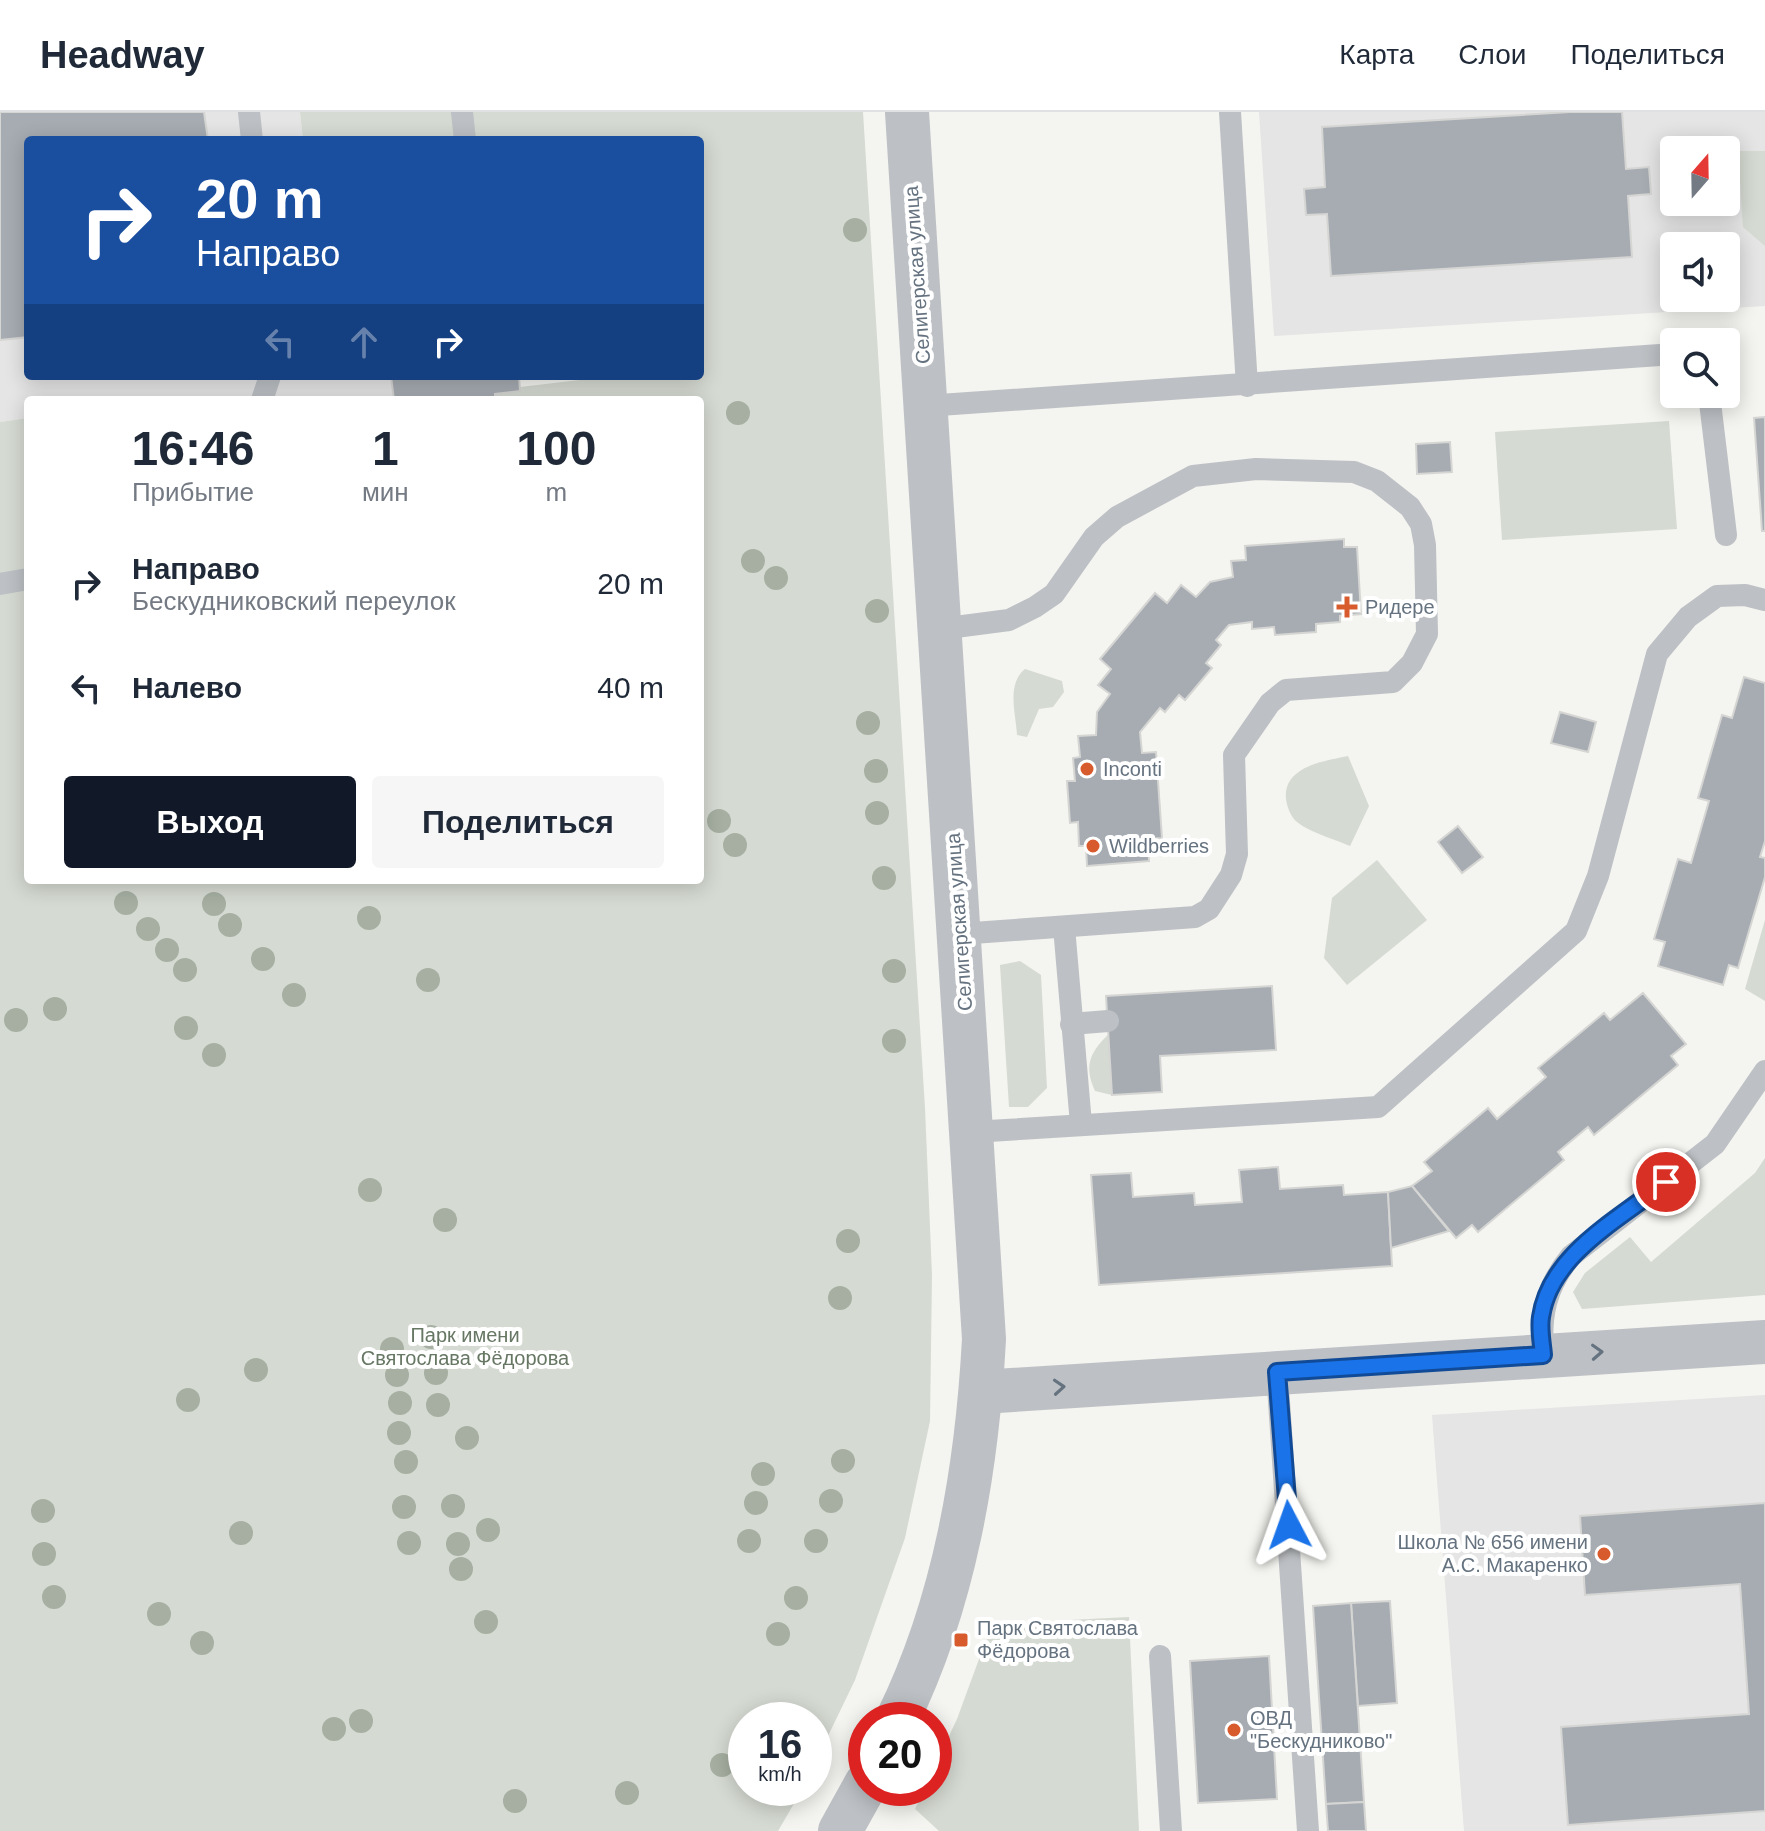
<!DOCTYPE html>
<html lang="ru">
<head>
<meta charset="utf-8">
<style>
	:root { --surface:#fff; --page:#f6f6f7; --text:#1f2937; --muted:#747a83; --line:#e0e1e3; --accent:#111827 }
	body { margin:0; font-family:Helvetica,sans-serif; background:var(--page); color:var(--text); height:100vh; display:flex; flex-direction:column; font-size:30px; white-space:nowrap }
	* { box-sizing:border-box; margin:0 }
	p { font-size:26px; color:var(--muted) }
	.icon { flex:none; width:44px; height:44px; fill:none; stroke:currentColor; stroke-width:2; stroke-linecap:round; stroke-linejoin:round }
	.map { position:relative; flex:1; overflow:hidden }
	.sheet { position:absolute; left:24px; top:284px; width:680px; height:488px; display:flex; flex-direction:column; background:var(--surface); border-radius:8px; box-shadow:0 4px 20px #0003 }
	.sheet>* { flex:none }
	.banner { position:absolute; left:24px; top:24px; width:680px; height:244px; border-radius:8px; box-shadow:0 4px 20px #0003; background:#1a4fa0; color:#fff; overflow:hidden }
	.needle { width:52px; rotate:20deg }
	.fabs { position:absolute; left:1660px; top:24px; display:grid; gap:16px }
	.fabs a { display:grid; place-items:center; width:80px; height:80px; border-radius:8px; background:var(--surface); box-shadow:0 4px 20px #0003; font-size:40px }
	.speed { position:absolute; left:728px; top:1590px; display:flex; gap:16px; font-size:40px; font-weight:700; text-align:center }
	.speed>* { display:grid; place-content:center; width:104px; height:104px; border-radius:50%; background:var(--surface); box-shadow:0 4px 20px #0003; line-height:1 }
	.speed small { font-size:20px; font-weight:400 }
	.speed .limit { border:12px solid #d22; background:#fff; color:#111 }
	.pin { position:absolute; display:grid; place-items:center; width:68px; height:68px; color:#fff; margin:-34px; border:4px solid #fff; border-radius:50%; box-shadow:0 2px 8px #0007 }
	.me { position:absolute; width:88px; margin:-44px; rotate:356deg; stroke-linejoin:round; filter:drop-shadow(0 0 6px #0008) }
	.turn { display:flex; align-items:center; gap:28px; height:168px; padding:0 40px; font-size:36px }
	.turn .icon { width:104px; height:104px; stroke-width:2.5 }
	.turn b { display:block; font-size:56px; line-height:68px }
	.lanes { display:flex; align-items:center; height:76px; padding:0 40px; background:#0003; justify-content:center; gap:40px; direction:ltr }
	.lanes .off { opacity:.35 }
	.eta { display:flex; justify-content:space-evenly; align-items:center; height:136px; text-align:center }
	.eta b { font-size:48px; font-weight:700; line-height:56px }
	.primary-button { display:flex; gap:16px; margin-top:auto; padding:16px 40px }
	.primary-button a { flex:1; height:92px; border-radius:8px; background:var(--accent); color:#fff; font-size:32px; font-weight:700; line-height:92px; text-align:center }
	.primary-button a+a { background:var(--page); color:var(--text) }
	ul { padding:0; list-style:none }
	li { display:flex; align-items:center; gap:24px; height:104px; padding:0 40px }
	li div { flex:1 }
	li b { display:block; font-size:30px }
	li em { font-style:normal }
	header { display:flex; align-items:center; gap:48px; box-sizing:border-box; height:112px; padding:0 40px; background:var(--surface); border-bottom:2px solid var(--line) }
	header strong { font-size:38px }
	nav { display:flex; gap:44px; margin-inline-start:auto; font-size:28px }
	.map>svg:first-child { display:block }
	.built { fill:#e4e5e4; fill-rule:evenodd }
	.green { fill:#d5dad2 }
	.building { fill:#a6acb2; stroke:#d5d5d3; stroke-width:2 }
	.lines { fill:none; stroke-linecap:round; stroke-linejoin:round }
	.service { stroke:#bdc0c4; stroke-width:22 }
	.minor { stroke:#bdc0c4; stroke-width:44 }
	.tertiary { stroke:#bdc0c4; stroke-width:44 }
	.tree { fill:#a6afa2 }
	.oneway { stroke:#65727f }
	.route-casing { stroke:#114b97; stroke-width:20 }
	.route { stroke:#1a73e8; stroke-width:14 }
	.poi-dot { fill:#d75b2d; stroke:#fff; stroke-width:3 }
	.labels { text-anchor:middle; stroke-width:8; stroke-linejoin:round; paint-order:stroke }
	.street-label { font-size:20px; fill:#65727f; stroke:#fff }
	.poi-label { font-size:20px; fill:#65727f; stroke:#fff; text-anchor:start }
	.park-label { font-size:20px; fill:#667763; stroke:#fff }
</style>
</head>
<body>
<header>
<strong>Headway</strong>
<nav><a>Карта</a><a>Слои</a><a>Поделиться</a></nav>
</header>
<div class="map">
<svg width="1765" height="1719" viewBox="0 0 1765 1719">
	<rect width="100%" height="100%" fill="#f4f4f0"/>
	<g class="built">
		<polygon points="204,0 300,0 303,28 208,28"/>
		<path d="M 1259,0 L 1765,0 L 1765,194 L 1274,224 ZM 1674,38 L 1726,38 L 1726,90 L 1674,90 ZM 1674,134 L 1726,134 L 1726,186 L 1674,186 Z"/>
		<polygon points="28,225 28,264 391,264 394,288 28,288 28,306 0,310 0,228"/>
		<polygon points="1765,1283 1765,1719 1464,1719 1432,1303"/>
	</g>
	<g class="green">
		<polygon points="300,0 863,0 925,996 932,1163 930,1309 905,1426 855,1568 814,1653 814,1608 746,1608 746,1676 803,1676 778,1719 0,1719 0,310 28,306 28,768 700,768 700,288 394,288 391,264 519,264 520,275 588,267 588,264 700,264 700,28 303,28"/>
		<polygon points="1738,39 1765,39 1765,134 1743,115"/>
		<polygon points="1669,309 1677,417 1502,428 1495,320"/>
		<path d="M 1025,557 L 1062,569 L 1064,580 L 1053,595 L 1039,597 L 1027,625 L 1017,623 C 1016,602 1006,572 1025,557 Z"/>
		<path d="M 1348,644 L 1369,694 L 1350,734 C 1334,727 1311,721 1297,710 C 1291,705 1287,695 1286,687 C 1283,654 1325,649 1348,644 Z"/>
		<polygon points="1377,748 1427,808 1347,873 1324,846 1332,786"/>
		<polygon points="1765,808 1765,889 1745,877"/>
		<polygon points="1020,849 1041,863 1047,976 1028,995 1009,995 1000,853"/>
		<path d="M 1108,923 L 1112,983 L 1095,979 C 1084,955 1089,941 1108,923 Z"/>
		<polygon points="1765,1046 1765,1183 1582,1197 1573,1180 1585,1161 1630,1125 1651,1150 1755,1061"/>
		<polygon points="1129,1505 1139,1719 939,1719 915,1697 925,1676 934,1676 934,1656 957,1607 986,1528 1013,1511"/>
	</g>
	<g class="building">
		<polygon points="0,0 204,0 208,28 28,28 28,225 0,228"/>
		<polygon points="1570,0 1622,0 1626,57 1649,55 1651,82 1628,84 1632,145 1331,164 1327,102 1306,103 1304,77 1325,75 1322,15"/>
		<polygon points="391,264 519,264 520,279 495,282 495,288 394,288"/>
		<polygon points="1765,305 1765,419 1762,419 1754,306"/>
		<polygon points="1450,330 1452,360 1417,362 1416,332"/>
		<polygon points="1344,427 1344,435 1357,435 1361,502 1340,504 1340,510 1316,512 1316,520 1275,523 1274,515 1252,517 1252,510 1229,513 1216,528 1221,533 1206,551 1212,556 1185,588 1179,583 1165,600 1160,596 1140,620 1142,641 1156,640 1162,726 1148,727 1149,749 1087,754 1086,734 1079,734 1078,710 1070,711 1067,669 1075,669 1073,646 1080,645 1078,624 1096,623 1097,600 1110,582 1098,573 1111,557 1100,547 1155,481 1167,491 1181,473 1196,485 1210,470 1233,465 1231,449 1246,448 1245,434"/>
		<polygon points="1744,565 1765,571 1765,729 1760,745 1765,746 1765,765 1738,856 1729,853 1723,873 1658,854 1665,830 1654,827 1678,747 1691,751 1709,689 1698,686 1722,603 1732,606"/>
		<polygon points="1560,600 1596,610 1588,640 1551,631"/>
		<polygon points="1458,714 1483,745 1462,761 1438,730"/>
		<polygon points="1272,874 1276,938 1160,944 1162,980 1112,983 1106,884"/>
		<polygon points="1643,881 1686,932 1671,944 1678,953 1594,1023 1588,1015 1558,1040 1564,1048 1478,1120 1472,1113 1456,1126 1412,1074 1432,1059 1424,1050 1488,996 1497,1007 1546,965 1538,956 1604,901 1610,908"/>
		<polygon points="1278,1055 1280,1077 1343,1073 1344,1083 1388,1080 1392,1154 1099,1173 1091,1063 1131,1061 1133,1085 1194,1081 1195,1093 1242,1090 1239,1058"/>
		<polygon points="1412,1074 1449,1119 1391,1136 1388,1080"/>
		<polygon points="1765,1391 1765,1699 1568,1713 1561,1615 1749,1602 1740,1472 1585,1483 1580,1404"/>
		<polygon points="1390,1489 1397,1591 1358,1594 1351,1491"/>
		<polygon points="1351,1491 1364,1690 1326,1692 1313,1494"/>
		<polygon points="1269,1544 1277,1687 1198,1691 1190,1549"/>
		<polygon points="1364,1690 1366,1719 1328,1719 1326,1692"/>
	</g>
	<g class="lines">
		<g class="service">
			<polyline points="249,0 252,28"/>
			<polyline points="462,0 465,28"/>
			<polyline points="1230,0 1247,274"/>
			<polyline points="1709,282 1726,423"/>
			<polyline points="262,288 270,264"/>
			<polyline points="925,294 1674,242"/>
			<polyline points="0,472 28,467"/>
			<polyline points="940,517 1009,508 1035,495 1054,482 1094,425 1117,405 1193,364 1256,357 1354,360 1377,369 1410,395 1421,412 1425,433 1427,522 1412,551 1393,570 1286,578 1270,591 1234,643 1237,742 1231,763 1209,797 1195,805 959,822"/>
			<polyline points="1064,815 1081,1012"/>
			<polyline points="1071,912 1108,909"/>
			<polyline points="972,1020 1378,995 1576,819 1598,764 1657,542 1688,505 1717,484 1745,483 1765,488"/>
			<path d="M 1543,1243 C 1540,1203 1545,1176 1571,1144 L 1715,1032 L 1765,959"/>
			<polyline points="1277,1260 1308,1719"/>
			<polyline points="1160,1544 1171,1719"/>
		</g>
		<polyline class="minor" points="981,1280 1765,1230"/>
		<g class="tertiary">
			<path d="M 897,1608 C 955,1490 977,1357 984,1227 L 907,0"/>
			<polyline points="840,1719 866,1672"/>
		</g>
	</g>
	<g class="tree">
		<circle cx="855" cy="118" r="12"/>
		<circle cx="738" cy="301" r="12"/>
		<circle cx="753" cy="449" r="12"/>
		<circle cx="776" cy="466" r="12"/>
		<circle cx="877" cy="499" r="12"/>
		<circle cx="868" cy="611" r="12"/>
		<circle cx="876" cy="659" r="12"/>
		<circle cx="877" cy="701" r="12"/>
		<circle cx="719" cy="709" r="12"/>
		<circle cx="735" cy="733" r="12"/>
		<circle cx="884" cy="766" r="12"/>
		<circle cx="126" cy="791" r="12"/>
		<circle cx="214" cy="792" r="12"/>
		<circle cx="369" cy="806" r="12"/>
		<circle cx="230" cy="813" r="12"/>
		<circle cx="148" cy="817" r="12"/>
		<circle cx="167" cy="838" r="12"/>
		<circle cx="263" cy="847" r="12"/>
		<circle cx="185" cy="858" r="12"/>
		<circle cx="894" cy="859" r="12"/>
		<circle cx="428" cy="868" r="12"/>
		<circle cx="294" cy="883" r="12"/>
		<circle cx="55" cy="897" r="12"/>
		<circle cx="16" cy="908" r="12"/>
		<circle cx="186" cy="916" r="12"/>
		<circle cx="894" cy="929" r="12"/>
		<circle cx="214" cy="943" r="12"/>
		<circle cx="370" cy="1078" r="12"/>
		<circle cx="445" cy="1108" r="12"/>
		<circle cx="848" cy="1129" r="12"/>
		<circle cx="840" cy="1186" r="12"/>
		<circle cx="431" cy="1225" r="12"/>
		<circle cx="392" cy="1237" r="12"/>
		<circle cx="256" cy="1258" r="12"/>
		<circle cx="436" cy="1261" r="12"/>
		<circle cx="397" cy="1263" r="12"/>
		<circle cx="188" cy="1288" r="12"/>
		<circle cx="400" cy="1291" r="12"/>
		<circle cx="438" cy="1293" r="12"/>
		<circle cx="399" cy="1321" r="12"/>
		<circle cx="467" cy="1326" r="12"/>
		<circle cx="843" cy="1349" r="12"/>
		<circle cx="406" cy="1350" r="12"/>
		<circle cx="763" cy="1362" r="12"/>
		<circle cx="831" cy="1389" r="12"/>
		<circle cx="756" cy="1391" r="12"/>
		<circle cx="453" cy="1394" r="12"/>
		<circle cx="404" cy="1395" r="12"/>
		<circle cx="43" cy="1399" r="12"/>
		<circle cx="488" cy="1418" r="12"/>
		<circle cx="241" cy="1421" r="12"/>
		<circle cx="749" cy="1429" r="12"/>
		<circle cx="816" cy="1429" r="12"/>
		<circle cx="409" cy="1431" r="12"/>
		<circle cx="458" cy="1432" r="12"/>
		<circle cx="44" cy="1442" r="12"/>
		<circle cx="461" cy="1457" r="12"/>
		<circle cx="54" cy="1485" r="12"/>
		<circle cx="796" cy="1486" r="12"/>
		<circle cx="159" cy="1502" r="12"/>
		<circle cx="486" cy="1510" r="12"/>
		<circle cx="778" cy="1522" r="12"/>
		<circle cx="202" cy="1531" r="12"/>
		<circle cx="361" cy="1609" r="12"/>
		<circle cx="334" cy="1617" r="12"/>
		<circle cx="722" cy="1653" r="12"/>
		<circle cx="627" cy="1681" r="12"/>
		<circle cx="515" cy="1689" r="12"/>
	</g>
	<defs><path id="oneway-chevron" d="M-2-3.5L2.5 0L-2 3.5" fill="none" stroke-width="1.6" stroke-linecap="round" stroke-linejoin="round" transform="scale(2)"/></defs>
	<g class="oneway">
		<use href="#oneway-chevron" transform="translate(1597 1240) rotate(-3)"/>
		<use href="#oneway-chevron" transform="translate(1059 1275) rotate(-4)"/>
	</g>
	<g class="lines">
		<defs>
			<path id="route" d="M 1289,1413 L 1277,1260 L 1543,1243 C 1542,1231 1539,1217 1541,1205 C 1550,1142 1620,1107 1666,1070"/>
		</defs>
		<use href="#route" class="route-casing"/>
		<use href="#route" class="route"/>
	</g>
	<g class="poi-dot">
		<path d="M1343 483h8v8h8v8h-8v8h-8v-8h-8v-8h8z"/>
		<circle cx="1087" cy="657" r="8"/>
		<circle cx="1093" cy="734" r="8"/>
		<circle cx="1604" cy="1442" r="8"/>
		<rect x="953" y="1520" width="16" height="16" rx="4"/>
		<circle cx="1234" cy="1618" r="8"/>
	</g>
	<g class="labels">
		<g class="street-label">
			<text transform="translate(917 163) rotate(-94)" y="7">Селигерская улица</text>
			<text transform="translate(959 810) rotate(-94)" y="7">Селигерская улица</text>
		</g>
		<g class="poi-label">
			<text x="1365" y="502">Ридере</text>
			<text x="1103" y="664">Inconti</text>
			<text x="1109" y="741">Wildberries</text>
			<text x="1588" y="1437" text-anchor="end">Школа № 656 имени<tspan x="1588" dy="23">А.С. Макаренко</tspan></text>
			<text x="977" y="1523">Парк Святослава<tspan x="977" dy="23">Фёдорова</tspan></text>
			<text x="1250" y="1613">ОВД<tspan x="1250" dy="23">"Бескудниково"</tspan></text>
		</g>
		<g class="park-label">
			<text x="465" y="1230">Парк имени<tspan x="465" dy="23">Святослава Фёдорова</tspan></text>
		</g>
	</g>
</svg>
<div class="fabs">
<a><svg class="needle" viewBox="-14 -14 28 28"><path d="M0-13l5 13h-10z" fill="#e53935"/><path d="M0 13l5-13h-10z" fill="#747a83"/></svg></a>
<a><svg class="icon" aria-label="sound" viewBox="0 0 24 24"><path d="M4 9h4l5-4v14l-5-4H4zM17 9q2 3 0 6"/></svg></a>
<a><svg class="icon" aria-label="search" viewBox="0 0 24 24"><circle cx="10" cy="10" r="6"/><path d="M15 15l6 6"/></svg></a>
</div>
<div class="speed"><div>16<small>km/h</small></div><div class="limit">20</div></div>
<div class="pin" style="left:1666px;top:1070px;background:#d93025"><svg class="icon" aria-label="arrive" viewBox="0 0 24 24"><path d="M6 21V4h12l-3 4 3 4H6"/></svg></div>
<svg class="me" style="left:1289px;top:1413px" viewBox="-20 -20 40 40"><path d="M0-17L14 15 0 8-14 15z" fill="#1a73e8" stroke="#fff" stroke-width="4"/></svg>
<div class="banner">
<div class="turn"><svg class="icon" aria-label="right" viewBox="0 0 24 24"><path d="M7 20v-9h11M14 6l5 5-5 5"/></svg><div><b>20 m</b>Направо</div></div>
<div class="lanes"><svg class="icon off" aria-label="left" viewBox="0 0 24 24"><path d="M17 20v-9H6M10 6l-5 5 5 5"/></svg><svg class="icon off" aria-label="ahead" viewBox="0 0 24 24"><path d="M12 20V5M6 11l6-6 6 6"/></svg><svg class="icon" aria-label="right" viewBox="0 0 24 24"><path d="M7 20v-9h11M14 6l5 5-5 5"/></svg></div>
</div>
<section class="sheet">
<div class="eta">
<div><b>16:46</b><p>Прибытие</p></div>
<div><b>1</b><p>мин</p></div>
<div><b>100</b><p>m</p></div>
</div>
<ul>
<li><svg class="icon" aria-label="right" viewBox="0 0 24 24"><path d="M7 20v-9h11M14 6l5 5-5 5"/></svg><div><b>Направо</b><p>Бескудниковский переулок</p></div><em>20 m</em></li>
<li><svg class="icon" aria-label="left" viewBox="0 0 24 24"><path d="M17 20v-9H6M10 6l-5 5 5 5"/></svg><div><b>Налево</b></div><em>40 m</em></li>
</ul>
<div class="primary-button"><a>Выход</a><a>Поделиться</a></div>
</section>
</div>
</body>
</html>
